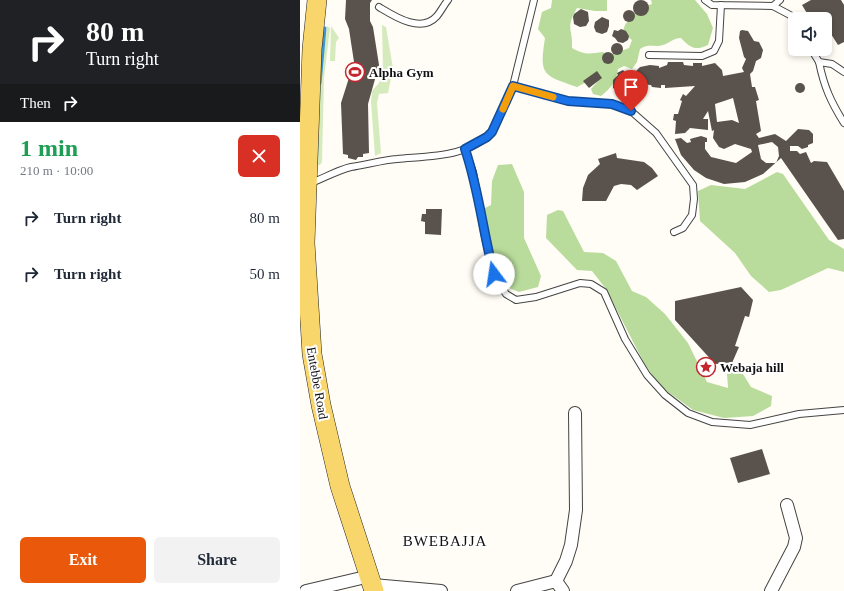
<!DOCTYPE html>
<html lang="en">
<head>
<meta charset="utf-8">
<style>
	:root { --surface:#fff; --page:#f2f2f3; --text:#1f2937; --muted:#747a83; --accent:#ea580c }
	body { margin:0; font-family:"Times New Roman",serif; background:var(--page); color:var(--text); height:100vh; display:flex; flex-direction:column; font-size:15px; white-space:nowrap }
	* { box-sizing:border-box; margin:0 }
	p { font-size:13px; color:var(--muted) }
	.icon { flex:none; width:22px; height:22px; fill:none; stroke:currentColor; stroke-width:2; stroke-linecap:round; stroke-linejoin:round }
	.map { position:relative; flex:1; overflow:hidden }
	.side { display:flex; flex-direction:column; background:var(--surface); width:300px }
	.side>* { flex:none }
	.top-card { background:#202124; color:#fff; overflow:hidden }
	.controls { position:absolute; left:488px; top:12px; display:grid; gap:8px }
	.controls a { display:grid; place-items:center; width:44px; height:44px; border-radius:6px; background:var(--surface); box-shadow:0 2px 6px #0003; font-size:20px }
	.pin { position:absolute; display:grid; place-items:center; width:34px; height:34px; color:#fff; margin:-41px -17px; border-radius:50% 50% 50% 0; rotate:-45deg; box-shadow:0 0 4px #0007 }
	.pin .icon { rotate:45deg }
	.me { position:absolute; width:44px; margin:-22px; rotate:346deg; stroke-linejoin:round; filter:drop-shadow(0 0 3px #0008) }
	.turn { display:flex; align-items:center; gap:14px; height:84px; padding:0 20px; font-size:18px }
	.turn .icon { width:52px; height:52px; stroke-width:2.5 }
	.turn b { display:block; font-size:28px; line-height:34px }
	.then { display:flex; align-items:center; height:38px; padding:0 20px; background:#0003; gap:8px; font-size:15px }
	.round { display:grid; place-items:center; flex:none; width:42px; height:42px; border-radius:6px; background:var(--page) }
	.head { display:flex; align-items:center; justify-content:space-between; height:68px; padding:0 20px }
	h1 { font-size:24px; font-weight:700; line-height:30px; color:#1e9e55 }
	.action { display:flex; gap:8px; margin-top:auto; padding:8px 20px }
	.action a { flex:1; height:46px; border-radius:6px; background:var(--accent); color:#fff; font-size:16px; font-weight:700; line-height:46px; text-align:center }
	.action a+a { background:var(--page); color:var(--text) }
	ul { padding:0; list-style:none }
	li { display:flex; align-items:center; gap:12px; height:56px; padding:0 20px }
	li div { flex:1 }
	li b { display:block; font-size:15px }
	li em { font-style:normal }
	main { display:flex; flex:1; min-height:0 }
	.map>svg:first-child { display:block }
	.green { fill:#d5ebbd }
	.forest { fill:#b9dc9c }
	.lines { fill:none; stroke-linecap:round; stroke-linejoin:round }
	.stream { stroke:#3f96cf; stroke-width:3 }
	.building { fill:#5a524d; fill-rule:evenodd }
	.service-casing { stroke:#444; stroke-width:8 }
	.minor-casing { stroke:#444; stroke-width:14 }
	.primary-casing { stroke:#222; stroke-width:20 }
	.service { stroke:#fff; stroke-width:6 }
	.minor { stroke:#fff; stroke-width:12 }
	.primary { stroke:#f9d66b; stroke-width:19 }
	.route-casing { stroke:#114b97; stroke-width:10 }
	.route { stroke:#1a73e8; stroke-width:7 }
	.slow { stroke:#f59e0b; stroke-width:7 }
	.labels { text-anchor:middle; stroke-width:4; stroke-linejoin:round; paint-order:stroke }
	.poi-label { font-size:13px; font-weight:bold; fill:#111; stroke:#fff; text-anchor:start }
	.street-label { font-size:13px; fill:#111; stroke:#fff }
	.quarter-label { font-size:15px; letter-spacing:1px; fill:#111; stroke:#fff }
</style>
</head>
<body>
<main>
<section class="side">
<div class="top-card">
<div class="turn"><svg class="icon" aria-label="right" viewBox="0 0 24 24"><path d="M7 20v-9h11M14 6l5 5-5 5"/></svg><div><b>80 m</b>Turn right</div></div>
<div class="then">Then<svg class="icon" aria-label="right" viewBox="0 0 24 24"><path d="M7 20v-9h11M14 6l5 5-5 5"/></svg></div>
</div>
<div class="head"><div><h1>1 min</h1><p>210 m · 10:00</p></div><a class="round" style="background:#d93025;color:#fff"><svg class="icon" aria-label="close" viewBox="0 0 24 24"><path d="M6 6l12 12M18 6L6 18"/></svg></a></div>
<ul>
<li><svg class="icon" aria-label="right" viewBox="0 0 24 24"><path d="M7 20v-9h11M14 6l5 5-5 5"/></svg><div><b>Turn right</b></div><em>80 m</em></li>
<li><svg class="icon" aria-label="right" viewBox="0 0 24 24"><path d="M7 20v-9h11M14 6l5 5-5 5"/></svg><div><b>Turn right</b></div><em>50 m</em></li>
</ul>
<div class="action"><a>Exit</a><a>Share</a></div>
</section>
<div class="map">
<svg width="544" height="591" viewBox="0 0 544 591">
	<rect width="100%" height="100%" fill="#fffdf5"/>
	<g class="green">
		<polygon points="82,25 86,27 93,68 88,93 79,94 77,103 81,153 75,156 71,102 72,91 79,83 83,71"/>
		<polygon points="27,26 30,28 24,78 22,162 20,165 17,165 19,94"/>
		<polygon points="31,26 39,38 36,42 35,61 30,61"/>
	</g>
	<g class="forest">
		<path d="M 252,0 L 307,0 L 307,11 L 295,11 L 277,8 C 265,29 273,27 272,48 C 284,55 289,54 303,52 L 308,56 L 329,48 L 332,40 L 322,33 L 325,25 L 337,9 L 352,4 L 351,0 L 395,0 L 407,14 L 413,28 L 408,45 C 396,51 390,48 381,38 C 373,38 370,43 363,45 C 354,48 350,43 340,49 L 337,62 L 332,69 L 324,66 L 318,69 C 316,82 311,88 301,96 L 293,94 L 291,89 L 298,81 L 300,75 L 277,87 C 243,75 239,76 245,38 L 238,29 L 242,12 L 251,8 Z"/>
		<path d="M 212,164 L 224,192 L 224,238 L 241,276 L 238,287 L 219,292 L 207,287 L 200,271 L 188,267 C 183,249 182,230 181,210 L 191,205 L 192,181 L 198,165 Z"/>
		<polygon points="477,172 483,174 529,240 544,249 544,272 528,268 481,290 469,292 451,276 435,253 400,221 398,191 411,185 445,189"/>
		<polygon points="258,210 263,211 284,252 303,253 316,261 332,291 346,297 365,314 388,343 407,382 428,388 427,373 435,368 443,374 451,387 472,396 471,406 453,416 424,418 393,410 360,386 344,363 306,289 292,271 277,270 246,238 247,215"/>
	</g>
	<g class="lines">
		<polyline class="stream" points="20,83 25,28"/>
	</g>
	<g class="building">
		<polygon points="46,0 72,0 70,3 70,21 73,27 79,65 68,104 69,153 63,154 63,157 58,157 56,160 48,158 48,155 43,154 41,103 54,62 49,29 45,19"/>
		<polygon points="511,0 541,0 544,5 544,42 538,45 531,34 525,38 525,19 501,19 508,15 502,5"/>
		<circle cx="341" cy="8" r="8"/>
		<polygon points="281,9 288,12 289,21 286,26 280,27 274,24 273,17 274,14"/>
		<circle cx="329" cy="16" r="6"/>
		<polygon points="302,17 309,20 309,26 307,32 302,34 296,32 294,27 295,22"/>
		<polygon points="321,29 326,31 329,36 328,40 323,43 318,42 315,38 312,36 314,30 318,31"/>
		<path d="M 442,30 L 448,31 L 454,41 L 459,42 L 463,50 L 461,58 L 456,61 L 453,71 L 450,74 L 452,87 L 455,87 L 459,100 L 456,101 L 461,131 L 456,134 L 459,138 L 475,134 L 486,141 L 498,129 L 509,130 L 513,134 L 513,143 L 508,145 L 508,147 L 502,149 L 498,146 L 490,146 L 490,151 L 497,151 L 500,154 L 506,152 L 511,163 L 514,161 L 527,162 L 544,191 L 544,239 L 538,240 L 481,158 L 463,174 L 445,182 L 424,184 L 406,178 L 394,170 L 381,155 L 375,139 L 381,138 L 387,143 L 391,142 L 390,139 L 401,136 L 407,138 L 407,142 L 405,142 L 405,149 L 411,157 L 436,163 L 452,152 L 451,149 L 435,144 L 424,149 L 419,147 L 413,138 L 414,130 L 412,131 L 408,111 L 403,119 L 408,119 L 408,130 L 390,128 L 385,133 L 375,134 L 376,121 L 373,120 L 374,114 L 378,114 L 382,101 L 380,100 L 383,94 L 386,96 L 395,86 L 365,88 L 365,85 L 361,85 L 361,88 L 352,87 L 351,85 L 339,84 L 335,79 L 336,71 L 340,67 L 350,65 L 359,66 L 359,68 L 367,65 L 368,62 L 383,62 L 384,65 L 393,66 L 393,63 L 402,63 L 402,66 L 415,63 L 422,70 L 423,76 L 444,72 L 442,68 L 446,59 L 444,57 L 439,38 L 440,31 ZM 433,98 L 439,123 L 432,120 L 417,122 L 415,104 ZM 472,142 L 478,147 L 479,156 L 476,163 L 466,163 L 461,159 L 458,145 Z"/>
		<circle cx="317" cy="49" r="6"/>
		<circle cx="308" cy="58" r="6"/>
		<polygon points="323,70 328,76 322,79 320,82 322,87 320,90 317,90 313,88 313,80 318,75 317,73"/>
		<polygon points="297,71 302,78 289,88 283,81"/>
		<circle cx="500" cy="88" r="5"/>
		<polygon points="316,153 317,158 344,162 352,168 358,176 337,190 331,185 321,184 314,186 306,201 282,201 283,188 288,175 300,164 298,159"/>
		<polygon points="126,209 142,209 141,235 125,234 125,222 121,221 122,214 126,214"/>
		<polygon points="441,287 453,300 449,317 445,316 435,346 439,347 432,363 415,364 375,320 375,301"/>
		<polygon points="462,449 470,474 438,483 430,458"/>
	</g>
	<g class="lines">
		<defs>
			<g id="service">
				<polyline points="405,0 412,5 473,6 490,15 495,21"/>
				<polyline points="473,6 480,0"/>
				<path d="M 79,7 C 94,16 121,34 137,16 C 141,11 144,5 148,0"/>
				<polyline points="511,49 519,62 532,64 544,72"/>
				<polyline points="349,55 402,56 414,51 419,41 421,5"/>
				<path d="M 519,62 C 524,87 531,102 544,123"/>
				<polyline points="213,86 267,101 312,104 331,111 356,133 393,185 394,199 392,215 383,228 374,232"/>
				<polyline points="165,149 173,172 185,237 194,274 206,294 216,300 236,297 280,283 291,284 304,292 325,339 347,375 365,395 388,413 412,422 450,425 499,414 544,410"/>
				<path d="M 11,183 C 24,178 38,170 51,167 C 66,165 82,160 97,159 C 128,156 169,158 192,131 L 213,86 L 234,0"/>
			</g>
			<g id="minor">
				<polyline points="256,581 266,561 271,545 276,510 275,413"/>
				<polyline points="73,585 141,591"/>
				<polyline points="6,591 70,576"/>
				<polyline points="217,591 256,581 263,591"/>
				<polyline points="471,591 494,547 496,538 487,505"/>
			</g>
			<polyline id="primary" points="17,0 12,49 5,243 12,354 21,405 40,486 74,591"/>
		</defs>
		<use href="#service" class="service-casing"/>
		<use href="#minor" class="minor-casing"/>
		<use href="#primary" class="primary-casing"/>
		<use href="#service" class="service"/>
		<use href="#minor" class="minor"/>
		<use href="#primary" class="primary"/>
	</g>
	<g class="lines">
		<defs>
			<path id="route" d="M 194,274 C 183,233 179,190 165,149 L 187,137 L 192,132 L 213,86 L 268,101 L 312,104 L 331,111"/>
		</defs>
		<use href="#route" class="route-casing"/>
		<use href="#route" class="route"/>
		<polyline class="slow" points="203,109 213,86 253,97"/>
	</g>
	<defs>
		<symbol id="stadium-ring" viewBox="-11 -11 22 22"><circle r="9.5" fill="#fff" stroke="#c4262e" stroke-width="1.5"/><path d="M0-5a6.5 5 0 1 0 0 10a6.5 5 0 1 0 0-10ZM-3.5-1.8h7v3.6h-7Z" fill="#c4262e"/></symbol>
		<symbol id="sight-ring" viewBox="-11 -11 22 22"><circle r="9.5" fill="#fff" stroke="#c4262e" stroke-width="1.5"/><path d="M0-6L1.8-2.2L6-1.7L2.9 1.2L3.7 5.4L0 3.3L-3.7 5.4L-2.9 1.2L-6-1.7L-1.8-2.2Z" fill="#c4262e"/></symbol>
	</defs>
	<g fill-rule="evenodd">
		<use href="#stadium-ring" x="44" y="61" width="22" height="22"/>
		<use href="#sight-ring" x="395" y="356" width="22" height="22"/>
	</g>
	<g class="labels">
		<g class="poi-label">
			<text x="69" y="77">Alpha Gym</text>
			<text x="420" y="372">Webaja hill</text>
		</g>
		<g class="street-label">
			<text transform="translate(18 383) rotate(80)" y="5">Entebbe Road</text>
		</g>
		<g class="quarter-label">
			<text x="145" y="546">BWEBAJJA</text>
		</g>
	</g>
</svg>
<div class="controls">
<a><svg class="icon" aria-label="sound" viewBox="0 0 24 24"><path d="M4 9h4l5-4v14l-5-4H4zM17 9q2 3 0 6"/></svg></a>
</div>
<div class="pin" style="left:331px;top:111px;background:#d93025"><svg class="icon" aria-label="arrive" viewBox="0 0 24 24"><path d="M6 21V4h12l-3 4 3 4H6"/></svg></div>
<svg class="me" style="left:194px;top:274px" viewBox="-20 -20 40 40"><circle r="19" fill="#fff"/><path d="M0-13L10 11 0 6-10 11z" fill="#1a73e8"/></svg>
</div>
</main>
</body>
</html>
